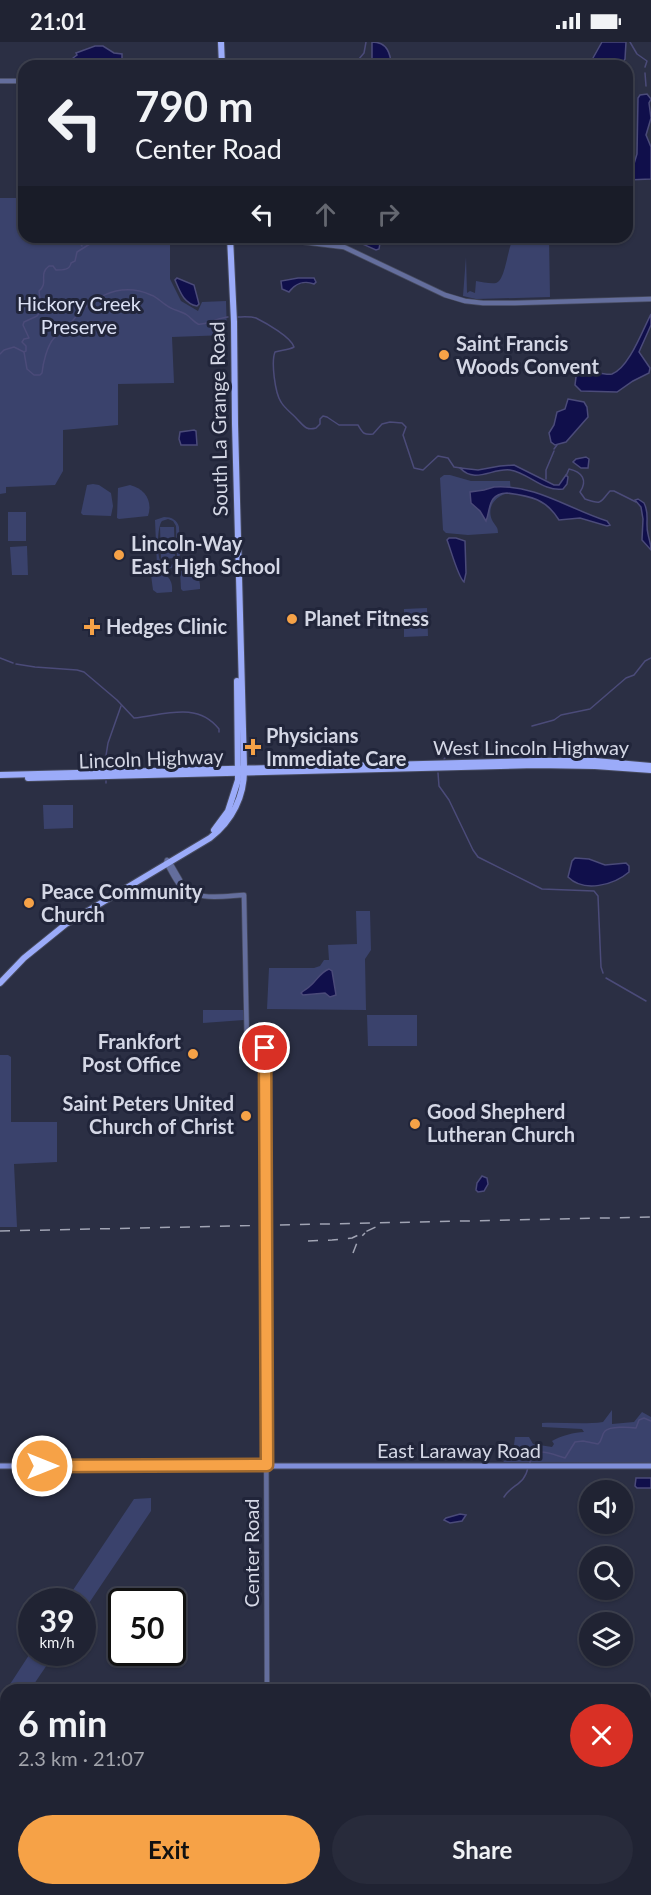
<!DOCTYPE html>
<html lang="en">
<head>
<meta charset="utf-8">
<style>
	:root { --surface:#202333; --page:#282b3b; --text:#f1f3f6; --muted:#a2a4ac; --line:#3d404e; --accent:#f6a247 }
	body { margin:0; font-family:Lato,sans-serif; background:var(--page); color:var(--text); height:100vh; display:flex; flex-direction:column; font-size:22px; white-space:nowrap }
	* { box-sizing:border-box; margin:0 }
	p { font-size:20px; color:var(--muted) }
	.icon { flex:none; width:33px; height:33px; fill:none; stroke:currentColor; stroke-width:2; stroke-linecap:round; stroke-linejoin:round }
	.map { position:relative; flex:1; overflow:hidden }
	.panel { position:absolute; left:0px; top:1642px; width:651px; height:212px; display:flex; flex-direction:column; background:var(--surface); border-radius:18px 18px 0 0; box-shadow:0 2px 4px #0004,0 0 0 2px var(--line) }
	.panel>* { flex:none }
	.hud { position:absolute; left:18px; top:18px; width:615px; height:183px; border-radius:18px; box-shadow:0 2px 4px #0004,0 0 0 2px var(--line); background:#202333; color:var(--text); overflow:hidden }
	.tools { position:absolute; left:579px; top:1438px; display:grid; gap:12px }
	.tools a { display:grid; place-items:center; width:54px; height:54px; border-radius:50%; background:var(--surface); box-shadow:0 2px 4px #0004,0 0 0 2px var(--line); font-size:30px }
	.speed { position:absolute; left:18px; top:1546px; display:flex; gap:12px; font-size:30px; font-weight:700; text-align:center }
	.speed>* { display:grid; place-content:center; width:78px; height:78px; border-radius:50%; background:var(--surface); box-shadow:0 2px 4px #0004,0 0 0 2px var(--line); line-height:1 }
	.speed small { font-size:15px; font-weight:400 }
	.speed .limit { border:3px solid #111; border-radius:9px; background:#fff; color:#111 }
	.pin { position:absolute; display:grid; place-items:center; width:51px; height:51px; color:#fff; margin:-26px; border:3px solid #fff; border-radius:50%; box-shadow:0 2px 6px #0007 }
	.me { position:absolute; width:66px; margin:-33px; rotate:90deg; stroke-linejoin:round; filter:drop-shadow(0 0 4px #0008) }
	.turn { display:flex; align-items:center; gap:21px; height:126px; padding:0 18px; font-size:27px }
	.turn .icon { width:78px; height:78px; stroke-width:2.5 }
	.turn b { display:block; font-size:42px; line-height:51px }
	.lanes { display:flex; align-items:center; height:57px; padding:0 18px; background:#0003; justify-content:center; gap:30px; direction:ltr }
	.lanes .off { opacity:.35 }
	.round { display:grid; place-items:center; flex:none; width:63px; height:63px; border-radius:32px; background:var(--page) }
	.summary { display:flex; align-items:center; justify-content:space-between; height:102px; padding:0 18px }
	h1 { font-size:36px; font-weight:700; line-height:45px }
	.cta { display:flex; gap:12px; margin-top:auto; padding:12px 18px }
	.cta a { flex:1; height:69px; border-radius:36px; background:var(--accent); color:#111; font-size:24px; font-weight:700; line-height:69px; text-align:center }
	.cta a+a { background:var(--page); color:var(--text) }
	.status { display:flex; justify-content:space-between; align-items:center; height:42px; padding:0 30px; background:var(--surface); direction:ltr }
	.status svg { height:16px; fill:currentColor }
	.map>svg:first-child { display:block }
	.green { fill:#3a426c; fill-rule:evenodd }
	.water { fill:#100f4b; stroke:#4b4b79; stroke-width:1.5 }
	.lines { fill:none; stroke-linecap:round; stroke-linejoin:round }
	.stream { stroke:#4b4b79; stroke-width:1.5 }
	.tertiary-casing { stroke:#464a5e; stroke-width:6 }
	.secondary-casing { stroke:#464a5e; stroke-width:7 }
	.primary-casing { stroke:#464a5e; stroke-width:8 }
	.tertiary { stroke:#646e9d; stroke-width:4.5 }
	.secondary { stroke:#808fda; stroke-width:5 }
	.primary { stroke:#9babf9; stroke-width:6 }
	.rail { stroke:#a1a4b4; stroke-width:1.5; stroke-dasharray:10 10; stroke-linecap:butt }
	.route-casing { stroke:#a0692e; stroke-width:15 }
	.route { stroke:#f6a247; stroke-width:10 }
	.poi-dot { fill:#f6a247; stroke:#21253a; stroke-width:2 }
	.labels { text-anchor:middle; stroke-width:6; stroke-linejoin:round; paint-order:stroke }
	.park-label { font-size:20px; fill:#dbe0f4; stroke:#21253a }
	.poi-label { font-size:20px; font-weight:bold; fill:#d4d7e5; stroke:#21253a; text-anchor:start }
	.street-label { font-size:20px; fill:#d4d7e5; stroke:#21253a }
</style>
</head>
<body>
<div class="status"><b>21:01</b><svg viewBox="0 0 49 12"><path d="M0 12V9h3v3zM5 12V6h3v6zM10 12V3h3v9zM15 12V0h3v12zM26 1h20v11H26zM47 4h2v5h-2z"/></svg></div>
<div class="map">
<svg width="651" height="1853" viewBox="0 0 651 1853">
	<rect width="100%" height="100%" fill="#2b2f44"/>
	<g class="green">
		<polygon points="0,156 24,156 24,195 170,195 170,237 181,259 198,269 202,260 226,259 227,293 172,295 174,341 118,342 118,383 63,388 63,429 55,443 6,445 6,451 0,452"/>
		<path d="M 549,195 L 550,255 L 476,257 L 463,254 L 466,215 L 467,251 L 470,249 L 475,251 L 476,239 C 482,240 491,242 496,241 C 506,238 507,205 514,196 Z"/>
		<path d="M 444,433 L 450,433 L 471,439 L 510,439 L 511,451 C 497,452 486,464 492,478 C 495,484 498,484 498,491 L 468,493 L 446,491 L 443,488 L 440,436 Z"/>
		<polygon points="93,442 99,443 111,451 113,464 111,474 83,473 81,471 87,443"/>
		<path d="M 130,443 C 145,447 153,459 148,474 L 119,477 L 117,476 L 118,446 Z"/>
		<rect x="8" y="470" width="18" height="29"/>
		<path d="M 164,475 C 172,475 177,478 179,485 C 179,496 185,522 171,526 C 166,527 162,525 157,524 L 155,478 ZM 168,477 L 173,479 L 176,484 L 177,515 L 175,521 L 168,524 C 164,523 162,523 160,518 C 157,511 157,485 162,479 Z"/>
		<polygon points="160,485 174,485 175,516 161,517"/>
		<polygon points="27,504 28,533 12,533 10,505"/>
		<path d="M 180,529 C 193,528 201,533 200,547 L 183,549 L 181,547 Z"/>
		<path d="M 160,531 C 169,533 173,540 172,550 L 157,551 L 153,548 L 151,533 Z"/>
		<polygon points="427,566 428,594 404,595 404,567"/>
		<polygon points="43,763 73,763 73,786 44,787"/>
		<polygon points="356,869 370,869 371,908 365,917 366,968 267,967 269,926 314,926 320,924 324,918 329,918 328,903 357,902"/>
		<polygon points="203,968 244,968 244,978 203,981"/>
		<polygon points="367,973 417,973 417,1004 368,1004"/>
		<polygon points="0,1013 8,1013 11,1015 11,1080 57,1080 57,1120 14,1122 17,1185 0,1185"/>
		<path d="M 612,1368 L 612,1382 L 634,1380 L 642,1370 L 651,1375 L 651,1421 L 503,1420 L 513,1411 L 515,1395 L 529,1395 L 533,1402 L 552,1405 L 554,1402 L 552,1399 C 560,1394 575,1390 584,1390 L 582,1387 L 542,1385 L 542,1381 C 562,1380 583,1383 603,1380 Z"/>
		<polygon points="151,1456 151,1469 83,1570 82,1560 65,1560 134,1457"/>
		<polygon points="31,1610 55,1611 30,1648 6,1648 6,1653 3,1653"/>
	</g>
	<g class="water">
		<path d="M 372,0 C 388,0 390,12 392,24 L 383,24 L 383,21 L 372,19 Z"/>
		<polygon points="602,0 626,0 625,17 623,20 594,20 593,16"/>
		<polygon points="95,4 103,4 114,11 122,12 122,24 76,24 73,20 73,16 77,13 76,11"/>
		<polygon points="647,52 651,57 649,61 651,76 646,93 651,105 651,137 627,138 627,131 634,122 637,112 638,56 640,53"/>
		<polygon points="355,195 381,195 379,207 376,208 360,201"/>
		<path d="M 177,236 L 194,243 L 199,262 L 197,264 C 183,261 180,249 175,238 Z"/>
		<path d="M 298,236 L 314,236 L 316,240 L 314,242 C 304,238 295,242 289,250 L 282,247 L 281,239 Z"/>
		<path d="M 651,272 L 651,283 L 639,310 L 650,326 L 649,331 L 633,339 L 617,350 L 581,349 L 575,343 L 577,327 L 581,328 L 583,333 C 588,333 593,331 597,331 C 603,331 607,333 612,332 C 629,326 643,287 651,272 Z"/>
		<polygon points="568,357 584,360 587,365 588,375 566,400 555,403 551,400 549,391 554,383 557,370 565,367"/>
		<polygon points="194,388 196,389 197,403 181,403 179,397 180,390"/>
		<polygon points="586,415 589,417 588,426 581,426 573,420 576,417"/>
		<path d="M 514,423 L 554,443 L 559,443 L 566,433 L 568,435 L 567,442 L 563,447 C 543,450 529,431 510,428 C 492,426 475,442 460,426 L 478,428 L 500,424 Z"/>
		<path d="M 494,445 C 535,442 569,467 607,479 L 610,483 L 607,484 L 580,476 L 559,478 C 546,457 531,454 507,451 C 487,452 491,467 486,479 L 480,469 L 471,461 L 470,450 L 484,448 Z"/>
		<path d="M 638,457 L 644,461 C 650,472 645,481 648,492 C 649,498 651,501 651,508 L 642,498 L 643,477 L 641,465 L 635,458 Z"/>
		<path d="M 449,496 L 456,496 L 465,499 L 466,531 L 464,540 C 458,535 451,508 447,498 Z"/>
		<path d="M 575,816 L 589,817 L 605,823 L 626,821 L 629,824 L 629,830 C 614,843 584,851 568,835 L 572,819 Z"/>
		<path d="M 329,927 L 332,929 L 336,953 L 330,955 L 325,951 L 303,953 L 301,951 C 304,948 307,947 309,945 C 317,939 319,931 329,927 Z"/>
		<polygon points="482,1134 487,1136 488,1142 484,1149 478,1150 476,1148 477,1141"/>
		<polygon points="636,1436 651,1436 651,1446 637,1446 635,1444"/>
		<polygon points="460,1472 466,1473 462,1479 450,1481 444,1478 446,1476"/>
	</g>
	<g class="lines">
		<g class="stream">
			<polyline points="630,0 637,12 647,19 645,25"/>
			<polyline points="353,24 364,11 366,0"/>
			<polyline points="645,31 646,44"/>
			<polyline points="76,195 82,204"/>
			<path d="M 104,195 L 100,200 L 93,200 L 77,210 L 75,219 L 71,221 C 70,228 63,228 56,228 L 53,224 L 49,224 C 38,232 49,241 39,249 L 40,257 L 39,261 L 41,269 L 37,274 L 24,280 L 23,283 L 29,296 L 24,297 L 22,300 L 26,304 L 26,309 L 24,310 L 27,327 L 34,333 L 40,333 L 42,331 C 43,321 47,304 54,296 C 58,292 64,289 68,284 C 88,258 117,238 151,253 C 157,255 161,260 166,263 C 172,268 181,269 187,273 C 191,276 194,280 198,282 C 202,284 221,275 228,275"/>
			<path d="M 236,275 C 242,275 250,274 256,276 C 266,281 291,295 294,305 C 289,308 281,308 275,310 C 271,320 275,351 281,360 C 285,367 292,371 297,377 C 304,384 306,389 316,386 L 320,382 L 320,377 L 323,374 L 327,375 L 339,383 L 358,383 C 363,391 363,393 373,392 L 382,382 L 390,380 L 402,381 L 406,385 L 403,393 L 414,426 L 423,428 L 438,414 L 448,416 L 454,425 L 461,426"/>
			<polyline points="0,312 4,308 14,305 24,310"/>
			<polyline points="554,407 557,403"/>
			<path d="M 566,434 L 569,427 C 582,430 588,438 580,450 L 585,457 C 603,463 599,461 610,449 L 614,449 L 636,460"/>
			<polyline points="546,437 546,428 554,409"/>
			<polyline points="0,616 13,621"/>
			<path d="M 16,622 L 35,625 L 77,628 L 84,630 L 117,658 L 134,676 C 164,673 197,659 219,687 L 219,690"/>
			<polyline points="532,684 554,678 561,673 590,667 626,636 634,633 645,619 651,616"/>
			<polyline points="444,717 445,716"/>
			<polyline points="288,721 354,719"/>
			<polyline points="104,726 108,701 121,664"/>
			<polyline points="438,731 439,744 449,758 473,808 478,815 542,847 594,849 598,854 601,925 603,931"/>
			<polyline points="106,739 106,741"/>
			<polyline points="606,936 646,959"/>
			<path d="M 530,1421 C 531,1402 554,1413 565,1416 L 575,1400 L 583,1399 L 598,1402 C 603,1398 601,1393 605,1389 C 610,1384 629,1385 636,1386 L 639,1378 L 644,1376 L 651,1379"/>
			<path d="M 504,1455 C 512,1442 525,1443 528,1425"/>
			<polyline points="645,1658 651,1658"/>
		</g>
		<defs>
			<g id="tertiary">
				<polyline points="0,39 24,39"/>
				<polyline points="262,195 344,205 445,253 465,259 483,261 515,261 651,257"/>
				<path d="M 167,818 L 166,821 C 171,828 174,836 179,842 C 195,860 223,854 244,853 L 247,1005 L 265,1006 L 267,1648"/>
				<polyline points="169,819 180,838"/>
				<polyline points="266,1848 267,1853"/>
			</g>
			<polyline id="secondary" points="0,1424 651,1424"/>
			<g id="primary">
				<polyline points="221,0 222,24"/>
				<polyline points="0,733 537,719 595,719 651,724"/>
				<polyline points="28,736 536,723 595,724 651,728"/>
				<polyline points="214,788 228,769 238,738 237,639"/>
				<path d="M 0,941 L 24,916 L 66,882 L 210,796 C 232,779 245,754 244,725 L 235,382 L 234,280 L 230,195"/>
			</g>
		</defs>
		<use href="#tertiary" class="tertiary-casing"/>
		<use href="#secondary" class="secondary-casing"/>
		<use href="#primary" class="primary-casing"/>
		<use href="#tertiary" class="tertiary"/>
		<use href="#secondary" class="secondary"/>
		<use href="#primary" class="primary"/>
		<g class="rail">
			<polyline points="0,1189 651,1175"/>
			<polyline points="308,1199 332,1198 352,1196 380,1183"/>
			<polyline points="353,1211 358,1198 365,1191"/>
		</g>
	</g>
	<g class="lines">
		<defs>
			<polyline id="route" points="42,1424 267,1423 265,1006"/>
		</defs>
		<use href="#route" class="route-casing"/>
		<use href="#route" class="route"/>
	</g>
	<g class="poi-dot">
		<circle cx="444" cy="313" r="6"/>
		<circle cx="119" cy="513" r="6"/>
		<circle cx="292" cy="577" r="6"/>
		<path d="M89 576h6v6h6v6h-6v6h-6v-6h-6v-6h6z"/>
		<path d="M250 696h6v6h6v6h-6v6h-6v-6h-6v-6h6z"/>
		<circle cx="29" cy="861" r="6"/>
		<circle cx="193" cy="1012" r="6"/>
		<circle cx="246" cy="1074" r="6"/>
		<circle cx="415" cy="1082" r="6"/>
	</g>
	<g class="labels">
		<g class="park-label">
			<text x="79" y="269">Hickory Creek<tspan x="79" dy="23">Preserve</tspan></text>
		</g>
		<g class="poi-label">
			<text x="456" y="309">Saint Francis<tspan x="456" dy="23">Woods Convent</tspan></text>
			<text x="131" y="509">Lincoln-Way<tspan x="131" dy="23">East High School</tspan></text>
			<text x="304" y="584">Planet Fitness</text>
			<text x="106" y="592">Hedges Clinic</text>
			<text x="266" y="701">Physicians<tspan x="266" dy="23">Immediate Care</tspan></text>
			<text x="41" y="857">Peace Community<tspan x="41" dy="23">Church</tspan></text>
			<text x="181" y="1007" text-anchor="end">Frankfort<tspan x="181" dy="23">Post Office</tspan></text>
			<text x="234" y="1069" text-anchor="end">Saint Peters United<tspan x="234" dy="23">Church of Christ</tspan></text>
			<text x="427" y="1077">Good Shepherd<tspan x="427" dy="23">Lutheran Church</tspan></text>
		</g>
		<g class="street-label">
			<text transform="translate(219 377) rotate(-91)" y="7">South La Grange Road</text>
			<text x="531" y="713">West Lincoln Highway</text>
			<text transform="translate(151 717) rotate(-2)" y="7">Lincoln Highway</text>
			<text x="459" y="1416">East Laraway Road</text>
			<text transform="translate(252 1511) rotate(-90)" y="7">Center Road</text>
		</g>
	</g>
</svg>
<div class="tools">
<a><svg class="icon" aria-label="sound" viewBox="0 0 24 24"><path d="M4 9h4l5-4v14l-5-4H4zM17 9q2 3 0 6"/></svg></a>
<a><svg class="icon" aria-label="search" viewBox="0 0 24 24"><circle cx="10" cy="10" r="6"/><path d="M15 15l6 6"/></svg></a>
<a><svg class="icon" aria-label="layers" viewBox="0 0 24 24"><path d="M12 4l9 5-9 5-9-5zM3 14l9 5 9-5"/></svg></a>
</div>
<div class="speed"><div>39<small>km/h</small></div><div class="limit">50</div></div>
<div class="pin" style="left:265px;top:1006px;background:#d93025"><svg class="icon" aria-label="arrive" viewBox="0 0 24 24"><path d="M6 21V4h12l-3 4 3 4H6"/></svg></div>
<svg class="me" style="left:42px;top:1424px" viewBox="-20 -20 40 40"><circle r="17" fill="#f6a247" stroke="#fff" stroke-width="3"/><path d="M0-11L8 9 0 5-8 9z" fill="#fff"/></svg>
<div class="hud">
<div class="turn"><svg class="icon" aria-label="left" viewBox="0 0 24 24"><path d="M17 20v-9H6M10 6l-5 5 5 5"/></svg><div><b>790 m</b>Center Road</div></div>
<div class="lanes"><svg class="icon" aria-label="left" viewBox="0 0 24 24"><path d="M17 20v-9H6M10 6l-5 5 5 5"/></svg><svg class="icon off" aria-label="ahead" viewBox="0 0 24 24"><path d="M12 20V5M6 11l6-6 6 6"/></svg><svg class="icon off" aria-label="right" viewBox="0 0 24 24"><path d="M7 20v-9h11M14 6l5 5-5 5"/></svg></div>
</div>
<section class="panel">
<div class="summary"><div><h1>6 min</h1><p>2.3 km · 21:07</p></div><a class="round" style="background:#d93025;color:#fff"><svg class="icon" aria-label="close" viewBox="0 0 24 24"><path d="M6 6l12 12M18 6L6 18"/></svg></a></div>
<div class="cta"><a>Exit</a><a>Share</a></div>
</section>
</div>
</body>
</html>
